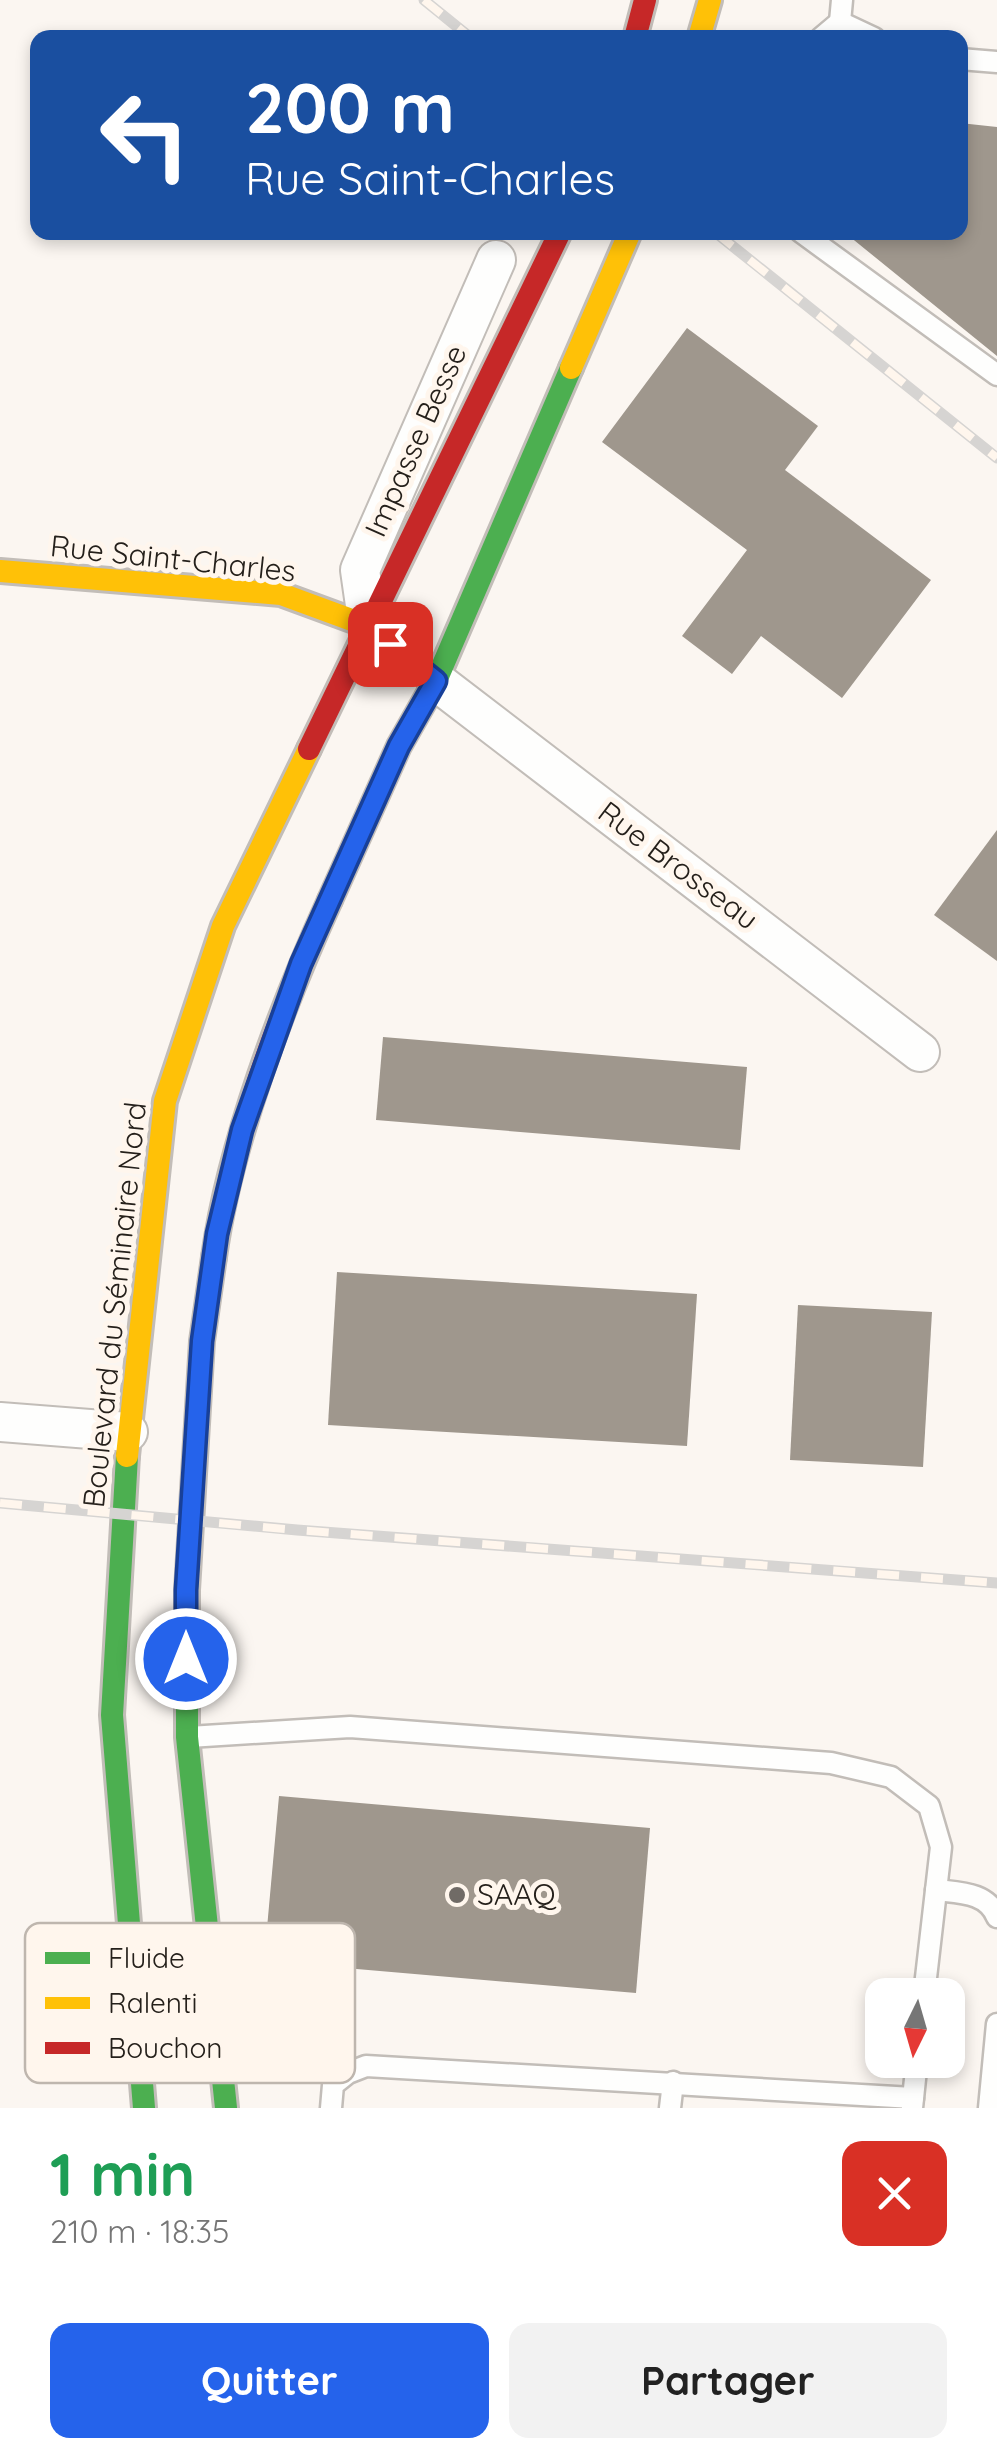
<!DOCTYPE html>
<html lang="fr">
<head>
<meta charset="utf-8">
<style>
	:root { --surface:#fff; --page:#f2f2f2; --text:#222; --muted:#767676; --accent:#2563eb }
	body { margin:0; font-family:Quicksand,sans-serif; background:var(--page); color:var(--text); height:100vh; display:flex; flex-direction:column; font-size:38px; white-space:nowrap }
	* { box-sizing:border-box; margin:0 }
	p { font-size:32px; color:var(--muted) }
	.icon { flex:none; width:55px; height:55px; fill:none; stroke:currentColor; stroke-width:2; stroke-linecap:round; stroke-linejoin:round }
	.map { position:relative; height:2108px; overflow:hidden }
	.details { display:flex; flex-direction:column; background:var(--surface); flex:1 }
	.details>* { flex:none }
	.hud { position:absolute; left:30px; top:30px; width:938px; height:210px; border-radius:20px; box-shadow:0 5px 15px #0003; background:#1a4fa0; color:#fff; overflow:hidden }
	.needle { width:65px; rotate:185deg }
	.tools { position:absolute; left:865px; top:1978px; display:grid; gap:20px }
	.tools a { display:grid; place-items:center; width:100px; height:100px; border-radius:20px; background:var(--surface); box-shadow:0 5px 15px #0003; font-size:50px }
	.pin { position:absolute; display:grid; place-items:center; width:85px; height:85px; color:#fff; margin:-42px; border-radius:20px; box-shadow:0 5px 15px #0006 }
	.me { position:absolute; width:110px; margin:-55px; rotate:0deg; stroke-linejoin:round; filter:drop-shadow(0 0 8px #0008) }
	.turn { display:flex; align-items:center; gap:35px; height:210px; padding:0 50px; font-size:45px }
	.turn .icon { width:130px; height:130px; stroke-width:2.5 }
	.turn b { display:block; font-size:70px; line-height:85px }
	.round { display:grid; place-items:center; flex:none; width:105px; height:105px; border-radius:20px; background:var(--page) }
	.overview { display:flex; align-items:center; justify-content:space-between; height:170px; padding:0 50px }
	h1 { font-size:60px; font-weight:700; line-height:75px; color:#1e9e55 }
	.primary-button { display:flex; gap:20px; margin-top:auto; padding:20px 50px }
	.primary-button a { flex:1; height:115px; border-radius:20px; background:var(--accent); color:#fff; font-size:40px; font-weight:700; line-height:115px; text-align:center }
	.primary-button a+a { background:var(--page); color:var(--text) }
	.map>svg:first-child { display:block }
	.building { fill:#9f978d }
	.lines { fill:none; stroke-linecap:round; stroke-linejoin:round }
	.lane-casing { stroke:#c2bdb8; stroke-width:25 }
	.street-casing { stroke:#c2bdb8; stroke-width:42 }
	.fast-casing { stroke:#c2bdb8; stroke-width:28 }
	.slow-casing { stroke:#c2bdb8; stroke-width:28 }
	.jam-casing { stroke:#c2bdb8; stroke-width:28 }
	.lane { stroke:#fefefd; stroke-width:20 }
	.street { stroke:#fefefd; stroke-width:38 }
	.fast { stroke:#4caf50; stroke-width:22 }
	.slow { stroke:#ffc107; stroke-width:22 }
	.jam { stroke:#c62828; stroke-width:22 }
	.rail-casing { stroke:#d6d4d2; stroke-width:11 }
	.rail { stroke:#fff6ed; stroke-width:8; stroke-dasharray:22; stroke-linecap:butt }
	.route-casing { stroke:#184099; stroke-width:25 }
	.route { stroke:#2563eb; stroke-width:18 }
	.poi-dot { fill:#706b66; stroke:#fff6ed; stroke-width:4 }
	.labels { text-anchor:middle; stroke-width:10; stroke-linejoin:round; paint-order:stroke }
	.street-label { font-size:30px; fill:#25201b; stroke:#fff6ed }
	.poi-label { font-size:30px; fill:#25201b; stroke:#fff6ed; text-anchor:start }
	.key { fill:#fff6ed; stroke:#beb6ae; stroke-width:2.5 }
	.key-label { font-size:28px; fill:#25201b }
</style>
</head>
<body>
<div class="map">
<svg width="997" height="2108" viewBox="0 0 997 2108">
	<rect width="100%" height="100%" fill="#fbf6f1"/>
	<g class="building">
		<polygon points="960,123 997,127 997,356 844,232 960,232"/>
		<polygon points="687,328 818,426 785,470 931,580 842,698 761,636 732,674 682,636 747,550 602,442"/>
		<polygon points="997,830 997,961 934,915"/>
		<polygon points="383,1037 747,1067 740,1150 376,1120"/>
		<polygon points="337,1272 697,1294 687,1446 328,1425"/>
		<polygon points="798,1305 932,1312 923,1467 790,1460"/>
		<polygon points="279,1796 650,1828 636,1993 264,1961"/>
	</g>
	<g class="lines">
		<defs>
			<g id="lane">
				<polyline points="842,0 840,22 874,38"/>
				<polyline points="821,38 840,22"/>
				<polyline points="960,59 997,62"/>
				<polyline points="801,232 997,375"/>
				<polyline points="189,1737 350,1727 831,1763 891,1777 929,1806 941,1847 924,1995"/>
				<path d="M 936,1890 C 960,1893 987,1892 997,1917"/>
				<polyline points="331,2108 333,2085 348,2073 366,2066 913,2098"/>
				<polyline points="670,2108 673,2082"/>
				<polyline points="912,2108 917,2060"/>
				<polyline points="989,2108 997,2024"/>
			</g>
			<g id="street">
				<polyline points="368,626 360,570 496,260"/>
				<polyline points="436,681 920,1052"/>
				<polyline points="0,1422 128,1432"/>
			</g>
			<g id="fast">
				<polyline points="330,900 399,746 436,681 571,368"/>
				<polyline points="214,1257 202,1341 187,1590 187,1737 226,2108"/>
				<polyline points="127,1456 112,1715 144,2108"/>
			</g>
			<g id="slow">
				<polyline points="699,38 710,0"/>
				<polyline points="571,368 630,232"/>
				<polyline points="0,571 281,594 368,626 436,681"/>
				<polyline points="127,1456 165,1101 223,926 309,749"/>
			</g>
			<g id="jam">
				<polyline points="635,38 645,0"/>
				<polyline points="309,749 560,232"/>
				<path d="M 214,1257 C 230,1142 282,1006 330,900"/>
			</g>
		</defs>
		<use href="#lane" class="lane-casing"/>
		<use href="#street" class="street-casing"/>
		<use href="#fast" class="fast-casing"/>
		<use href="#slow" class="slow-casing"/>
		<use href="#jam" class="jam-casing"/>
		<use href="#lane" class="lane"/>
		<use href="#street" class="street"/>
		<use href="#fast" class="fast"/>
		<use href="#slow" class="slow"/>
		<use href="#jam" class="jam"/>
		<defs>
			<g id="rail">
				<polyline points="424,0 471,38"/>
				<polyline points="715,232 997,458"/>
				<polyline points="0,1503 297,1530 997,1583"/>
			</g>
		</defs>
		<use href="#rail" class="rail-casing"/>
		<use href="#rail" class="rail"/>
	</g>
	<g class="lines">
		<defs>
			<polyline id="route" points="186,1659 186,1590 202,1341 217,1234 242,1130 301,964 399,746 436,681 390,644"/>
		</defs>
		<use href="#route" class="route-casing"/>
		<use href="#route" class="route"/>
	</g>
	<circle class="poi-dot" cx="457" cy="1895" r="10"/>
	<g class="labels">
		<g class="street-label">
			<text transform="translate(416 441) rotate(-66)" y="10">Impasse Besse</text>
			<text transform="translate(173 559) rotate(6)" y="10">Rue Saint-Charles</text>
			<text transform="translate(678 866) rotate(37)" y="10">Rue Brosseau</text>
			<text transform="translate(115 1305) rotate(-84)" y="10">Boulevard du Séminaire Nord</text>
		</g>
		<g class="poi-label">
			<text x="477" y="1905">SAAQ</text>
		</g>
	</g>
	<rect x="25" y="1923" width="330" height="160" rx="15" class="key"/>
	<rect x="45" y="1952" width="45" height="12" fill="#4caf50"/>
	<rect x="45" y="1997" width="45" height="12" fill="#ffc107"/>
	<rect x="45" y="2042" width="45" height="12" fill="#c62828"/>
	<g class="key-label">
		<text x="108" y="1968">Fluide</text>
		<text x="108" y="2013">Ralenti</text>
		<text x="108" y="2058">Bouchon</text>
	</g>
</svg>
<div class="tools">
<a><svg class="needle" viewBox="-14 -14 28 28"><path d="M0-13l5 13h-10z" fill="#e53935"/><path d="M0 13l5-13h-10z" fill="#767676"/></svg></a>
</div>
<div class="pin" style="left:390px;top:644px;background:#d93025"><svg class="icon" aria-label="arrive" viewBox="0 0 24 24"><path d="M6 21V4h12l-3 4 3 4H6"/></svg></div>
<svg class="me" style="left:186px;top:1659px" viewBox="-20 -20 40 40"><circle r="17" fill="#2563eb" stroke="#fff" stroke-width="3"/><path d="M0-11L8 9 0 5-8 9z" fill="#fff"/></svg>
<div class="hud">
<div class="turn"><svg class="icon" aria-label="left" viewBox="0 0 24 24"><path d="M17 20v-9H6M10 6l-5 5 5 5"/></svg><div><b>200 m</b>Rue Saint-Charles</div></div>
</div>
</div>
<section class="details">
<div class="overview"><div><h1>1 min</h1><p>210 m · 18:35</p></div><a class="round" style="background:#d93025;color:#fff"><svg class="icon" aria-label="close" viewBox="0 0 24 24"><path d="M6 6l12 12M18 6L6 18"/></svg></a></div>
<div class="primary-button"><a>Quitter</a><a>Partager</a></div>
</section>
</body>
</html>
